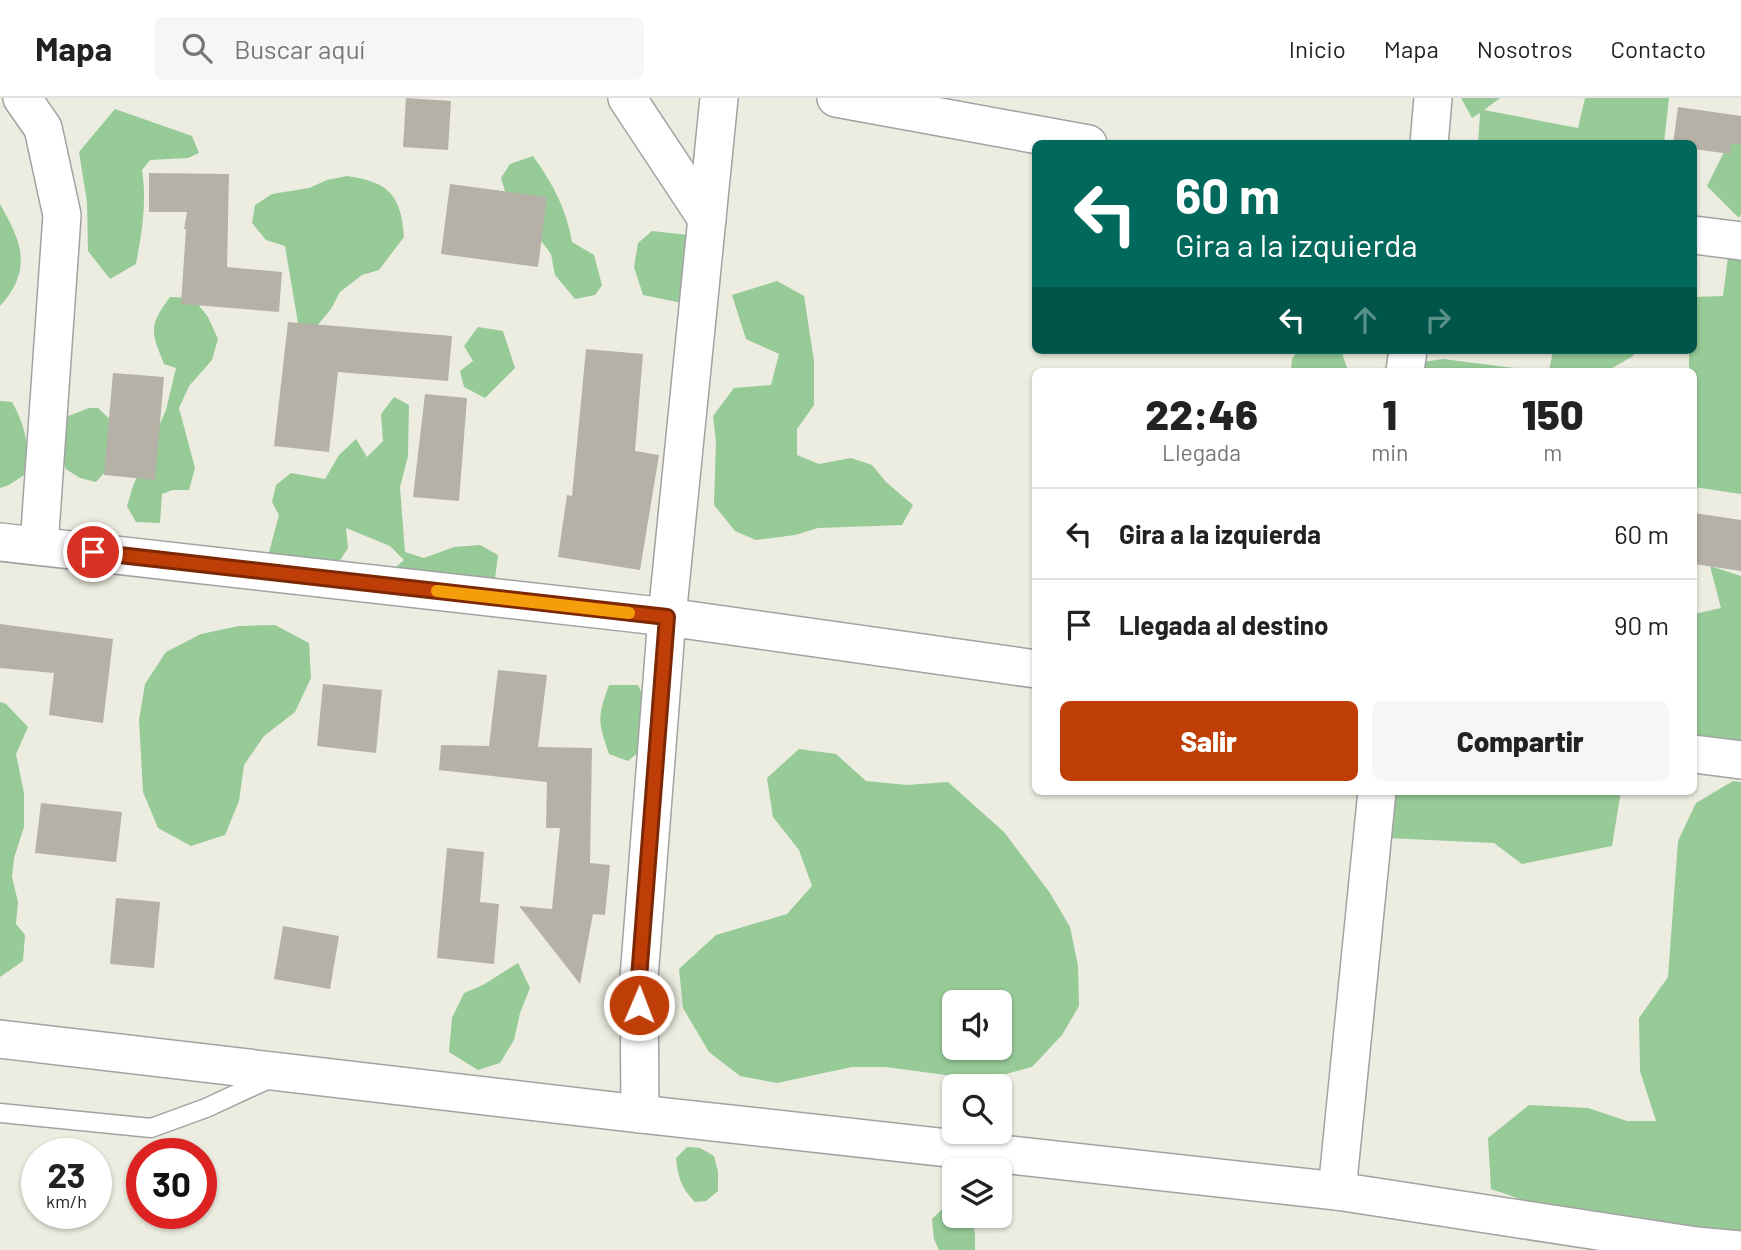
<!DOCTYPE html>
<html lang="es">
<head>
<meta charset="utf-8">
<style>
	:root { --surface:#fff; --page:#f6f6f6; --text:#222; --muted:#767676; --line:#e0e0e0; --accent:#bf3e07 }
	body { margin:0; font-family:Barlow,sans-serif; background:var(--page); color:var(--text); height:100vh; display:flex; flex-direction:column; font-size:26px; white-space:nowrap }
	* { box-sizing:border-box; margin:0 }
	p { font-size:23px; color:var(--muted) }
	.icon { flex:none; width:38px; height:38px; fill:none; stroke:currentColor; stroke-width:2; stroke-linecap:round; stroke-linejoin:round }
	.map { position:relative; flex:1; overflow:hidden }
	.panel { position:absolute; left:1032px; top:270px; width:665px; height:427px; display:flex; flex-direction:column; background:var(--surface); border-radius:10px; box-shadow:0 2px 5px #0004 }
	.panel>* { flex:none }
	.top-card { position:absolute; left:1032px; top:42px; width:665px; height:214px; border-radius:10px; box-shadow:0 2px 5px #0004; background:#00695c; color:#fff; overflow:hidden }
	.buttons { position:absolute; left:942px; top:892px; display:grid; gap:14px }
	.buttons a { display:grid; place-items:center; width:70px; height:70px; border-radius:10px; background:var(--surface); box-shadow:0 2px 5px #0004; font-size:35px }
	.speed { position:absolute; left:21px; top:1040px; display:flex; gap:14px; font-size:35px; font-weight:700; text-align:center }
	.speed>* { display:grid; place-content:center; width:91px; height:91px; border-radius:50%; background:var(--surface); box-shadow:0 2px 5px #0004; line-height:1 }
	.speed small { font-size:18px; font-weight:400 }
	.speed .limit { border:10px solid #d22; background:#fff; color:#111 }
	.pin { position:absolute; display:grid; place-items:center; width:60px; height:60px; color:#fff; margin:-30px; border:4px solid #fff; border-radius:50%; box-shadow:0 2px 7px #0007 }
	.me { position:absolute; width:77px; margin:-38px; rotate:1deg; stroke-linejoin:round; filter:drop-shadow(0 0 5px #0008) }
	.turn { display:flex; align-items:center; gap:24px; height:147px; padding:0 28px; font-size:32px }
	.turn .icon { width:91px; height:91px; stroke-width:2.5 }
	.turn b { display:block; font-size:49px; line-height:60px }
	.lanes { display:flex; align-items:center; height:66px; padding:0 28px; background:#0003; justify-content:center; gap:35px; direction:ltr }
	.lanes .off { opacity:.35 }
	.eta { display:flex; justify-content:space-evenly; align-items:center; height:119px; text-align:center }
	.eta b { font-size:42px; font-weight:800; line-height:49px }
	.cta { display:flex; gap:14px; margin-top:auto; padding:14px 28px }
	.cta a { flex:1; height:80px; border-radius:10px; background:var(--accent); color:#fff; font-size:28px; font-weight:800; line-height:80px; text-align:center }
	.cta a+a { background:var(--page); color:var(--text) }
	ul { padding:0; list-style:none }
	li { display:flex; align-items:center; gap:21px; height:91px; padding:0 28px; border-top:2px solid var(--line) }
	li div { flex:1 }
	li b { display:block; font-size:26px }
	li em { font-style:normal }
	header { display:flex; align-items:center; gap:42px; box-sizing:border-box; height:98px; padding:0 35px; background:var(--surface); border-bottom:2px solid var(--line) }
	header strong { font-size:33px }
	nav { display:flex; gap:38px; margin-inline-start:auto; font-size:24px }
	.search { width:490px; height:63px; background:var(--page); display:flex; align-items:center; gap:18px; box-sizing:border-box; padding:0 24px; border-radius:10px; color:var(--muted); font-size:26px }
	.map>svg:first-child { display:block }
	.forest { fill:#96ca97; fill-rule:evenodd }
	.building { fill:#b5b1a6 }
	.lines { fill:none; stroke-linecap:round; stroke-linejoin:round }
	.service-casing { stroke:#a2a2a2; stroke-width:21 }
	.minor-casing { stroke:#a2a2a2; stroke-width:40 }
	.service { stroke:#fff; stroke-width:18 }
	.minor { stroke:#fff; stroke-width:37 }
	.route-casing { stroke:#7c2805; stroke-width:18 }
	.route { stroke:#bf3e07; stroke-width:12 }
	.slow { stroke:#f59e0b; stroke-width:12 }
</style>
</head>
<body>
<header>
<strong>Mapa</strong>
<div class="search"><svg class="icon" aria-label="search" viewBox="0 0 24 24"><circle cx="10" cy="10" r="6"/><path d="M15 15l6 6"/></svg>Buscar aquí</div>
<nav><a>Inicio</a><a>Mapa</a><a>Nosotros</a><a>Contacto</a></nav>
</header>
<div class="map">
<svg width="1741" height="1152" viewBox="0 0 1741 1152">
	<rect width="100%" height="100%" fill="#ecece0"/>
	<g class="forest">
		<polygon points="1461,0 1500,0 1484,12 1578,30 1585,0 1669,0 1664,45 1478,46 1480,15 1472,20"/>
		<path d="M 115,11 L 192,38 L 199,55 L 188,60 L 150,62 L 142,72 C 147,104 142,134 136,166 L 110,181 L 88,153 L 87,104 L 79,54 Z"/>
		<polygon points="1741,20 1741,116 1739,120 1707,88"/>
		<path d="M 533,58 C 552,84 567,112 572,144 L 594,157 L 602,187 L 595,197 L 575,201 L 555,177 L 551,156 L 536,136 L 510,109 L 501,80 L 510,66 Z"/>
		<path d="M 347,78 C 389,84 401,97 404,139 L 379,172 L 362,177 L 340,194 L 331,211 L 316,229 L 298,225 L 285,148 L 266,142 L 252,125 L 255,107 L 272,96 L 309,90 L 327,82 Z"/>
		<path d="M 0,106 C 22,145 33,171 0,208 Z"/>
		<polygon points="652,133 688,137 682,205 643,197 634,169 638,145"/>
		<polygon points="1728,159 1741,161 1741,396 1694,389 1694,273 1689,273 1689,252 1694,252 1694,199 1723,198"/>
		<polygon points="777,183 804,198 814,263 814,307 797,331 797,357 819,366 851,360 872,367 886,384 913,407 902,427 818,430 795,437 756,442 735,433 714,407 716,343 713,318 734,290 771,287 779,256 746,241 732,197"/>
		<path d="M 170,199 L 193,200 L 208,219 L 218,241 L 212,262 L 189,288 L 179,310 L 195,370 L 189,392 L 173,392 L 162,396 L 160,425 L 136,424 L 127,408 L 133,388 L 166,312 L 176,270 L 164,266 C 151,233 148,229 170,199 Z"/>
		<polygon points="478,229 503,233 515,270 485,300 464,289 460,273 473,263 464,248"/>
		<polygon points="1298,252 1341,252 1348,273 1291,273 1292,261"/>
		<polygon points="1553,252 1635,252 1633,258 1607,273 1549,273"/>
		<polygon points="1443,261 1538,273 1382,273 1382,270"/>
		<polygon points="394,299 409,307 408,358 400,389 405,454 424,460 454,449 480,447 498,457 495,481 478,484 389,475 404,462 390,448 346,430 348,450 322,490 268,458 279,417 272,404 276,387 291,375 325,381 339,357 356,341 367,359 383,343 381,316"/>
		<path d="M 0,303 L 12,304 C 25,327 31,351 24,377 L 9,387 L 0,390 Z"/>
		<polygon points="89,310 98,310 118,329 114,364 96,384 80,380 66,371 58,346 58,322"/>
		<polygon points="1710,468 1741,478 1741,648 1694,645 1694,516 1721,510"/>
		<polygon points="275,527 309,545 311,580 295,614 264,638 244,667 239,703 225,737 191,748 158,730 143,694 139,622 145,586 166,554 201,536 239,528"/>
		<path d="M 609,587 L 638,587 L 646,604 L 642,651 L 628,663 L 609,656 C 598,622 597,621 609,587 Z"/>
		<polygon points="0,604 6,606 28,629 16,656 24,695 24,729 14,760 12,779 18,804 16,826 25,837 23,863 0,879"/>
		<path d="M 799,651 L 836,656 L 866,683 L 907,687 L 948,684 L 1004,734 L 1050,795 L 1070,829 L 1078,868 L 1079,908 L 1062,937 L 1032,969 L 994,979 L 960,979 L 886,969 L 852,969 L 777,985 L 740,978 L 709,954 L 683,910 L 679,871 L 716,837 L 787,816 L 812,788 L 799,752 L 773,719 L 767,680 ZM 954,905 L 999,905 L 999,950 L 954,950 Z"/>
		<polygon points="1733,683 1741,684 1741,1152 1669,1152 1491,1091 1488,1040 1529,1007 1588,1010 1627,1023 1656,1023 1640,973 1639,920 1668,879 1678,743 1696,705"/>
		<polygon points="1395,693 1621,693 1612,748 1522,766 1494,745 1386,740"/>
		<polygon points="518,865 530,890 520,915 514,942 500,965 478,972 449,954 452,920 464,895 483,887"/>
		<path d="M 687,1049 L 700,1050 L 714,1058 L 718,1074 L 718,1093 L 706,1103 L 695,1104 C 681,1090 678,1079 676,1060 Z"/>
		<polygon points="943,1110 954,1111 954,1118 970,1119 975,1135 975,1152 939,1152 934,1141 932,1121"/>
	</g>
	<g class="building">
		<polygon points="406,0 451,3 448,52 403,49"/>
		<polygon points="1678,9 1741,18 1741,46 1731,46 1730,56 1694,51 1694,46 1673,46"/>
		<polygon points="149,75 229,76 227,169 282,174 279,214 181,206 186,131 184,131 187,114 149,114"/>
		<polygon points="450,86 547,99 538,169 441,156"/>
		<polygon points="288,224 452,238 448,283 338,274 329,354 274,348"/>
		<polygon points="586,251 643,256 635,353 659,357 640,472 558,459 567,397 572,398"/>
		<polygon points="113,275 164,279 155,382 104,377"/>
		<polygon points="425,296 467,300 459,403 413,399"/>
		<polygon points="1694,415 1741,422 1741,473 1694,466"/>
		<polygon points="0,526 113,541 103,625 49,617 54,575 0,570"/>
		<polygon points="498,572 547,577 538,649 592,650 590,765 610,767 605,817 593,816 580,886 519,808 552,811 560,730 546,730 547,684 439,672 441,647 489,648"/>
		<polygon points="323,586 382,592 376,655 317,648"/>
		<polygon points="41,705 122,714 116,764 35,755"/>
		<polygon points="447,750 484,754 480,804 499,806 494,866 437,860"/>
		<polygon points="116,800 160,804 154,870 110,866"/>
		<polygon points="283,828 339,838 330,891 274,881"/>
	</g>
	<g class="lines">
		<defs>
			<polyline id="service" points="0,1015 151,1030 206,1010 271,980"/>
			<g id="minor">
				<polyline points="22,0 43,30 62,117 39,448"/>
				<polyline points="627,0 707,121"/>
				<polyline points="836,0 1088,46"/>
				<polyline points="1429,46 1433,0"/>
				<polyline points="1694,137 1741,143"/>
				<polyline points="1405,273 1408,252"/>
				<polyline points="0,444 667,519 1036,571"/>
				<polyline points="1694,656 1741,662"/>
				<polyline points="0,941 640,1016 1337,1093 1696,1148 1741,1152"/>
				<polyline points="640,1016 639,880 667,519 719,0"/>
				<polyline points="1337,1093 1377,693"/>
			</g>
		</defs>
		<use href="#service" class="service-casing"/>
		<use href="#minor" class="minor-casing"/>
		<use href="#service" class="service"/>
		<use href="#minor" class="minor"/>
	</g>
	<g class="lines">
		<defs>
			<polyline id="route" points="93,454 667,519 639,880 639,907"/>
		</defs>
		<use href="#route" class="route-casing"/>
		<use href="#route" class="route"/>
		<polyline class="slow" points="437,493 629,515"/>
	</g>
</svg>
<div class="buttons">
<a><svg class="icon" aria-label="sound" viewBox="0 0 24 24"><path d="M4 9h4l5-4v14l-5-4H4zM17 9q2 3 0 6"/></svg></a>
<a><svg class="icon" aria-label="search" viewBox="0 0 24 24"><circle cx="10" cy="10" r="6"/><path d="M15 15l6 6"/></svg></a>
<a><svg class="icon" aria-label="layers" viewBox="0 0 24 24"><path d="M12 4l9 5-9 5-9-5zM3 14l9 5 9-5"/></svg></a>
</div>
<div class="speed"><div>23<small>km/h</small></div><div class="limit">30</div></div>
<div class="pin" style="left:93px;top:454px;background:#d93025"><svg class="icon" aria-label="arrive" viewBox="0 0 24 24"><path d="M6 21V4h12l-3 4 3 4H6"/></svg></div>
<svg class="me" style="left:639px;top:907px" viewBox="-20 -20 40 40"><circle r="17" fill="#bf3e07" stroke="#fff" stroke-width="3"/><path d="M0-11L8 9 0 5-8 9z" fill="#fff"/></svg>
<div class="top-card">
<div class="turn"><svg class="icon" aria-label="left" viewBox="0 0 24 24"><path d="M17 20v-9H6M10 6l-5 5 5 5"/></svg><div><b>60 m</b>Gira a la izquierda</div></div>
<div class="lanes"><svg class="icon" aria-label="left" viewBox="0 0 24 24"><path d="M17 20v-9H6M10 6l-5 5 5 5"/></svg><svg class="icon off" aria-label="ahead" viewBox="0 0 24 24"><path d="M12 20V5M6 11l6-6 6 6"/></svg><svg class="icon off" aria-label="right" viewBox="0 0 24 24"><path d="M7 20v-9h11M14 6l5 5-5 5"/></svg></div>
</div>
<section class="panel">
<div class="eta">
<div><b>22:46</b><p>Llegada</p></div>
<div><b>1</b><p>min</p></div>
<div><b>150</b><p>m</p></div>
</div>
<ul>
<li><svg class="icon" aria-label="left" viewBox="0 0 24 24"><path d="M17 20v-9H6M10 6l-5 5 5 5"/></svg><div><b>Gira a la izquierda</b></div><em>60 m</em></li>
<li><svg class="icon" aria-label="arrive" viewBox="0 0 24 24"><path d="M6 21V4h12l-3 4 3 4H6"/></svg><div><b>Llegada al destino</b></div><em>90 m</em></li>
</ul>
<div class="cta"><a>Salir</a><a>Compartir</a></div>
</section>
</div>
</body>
</html>
